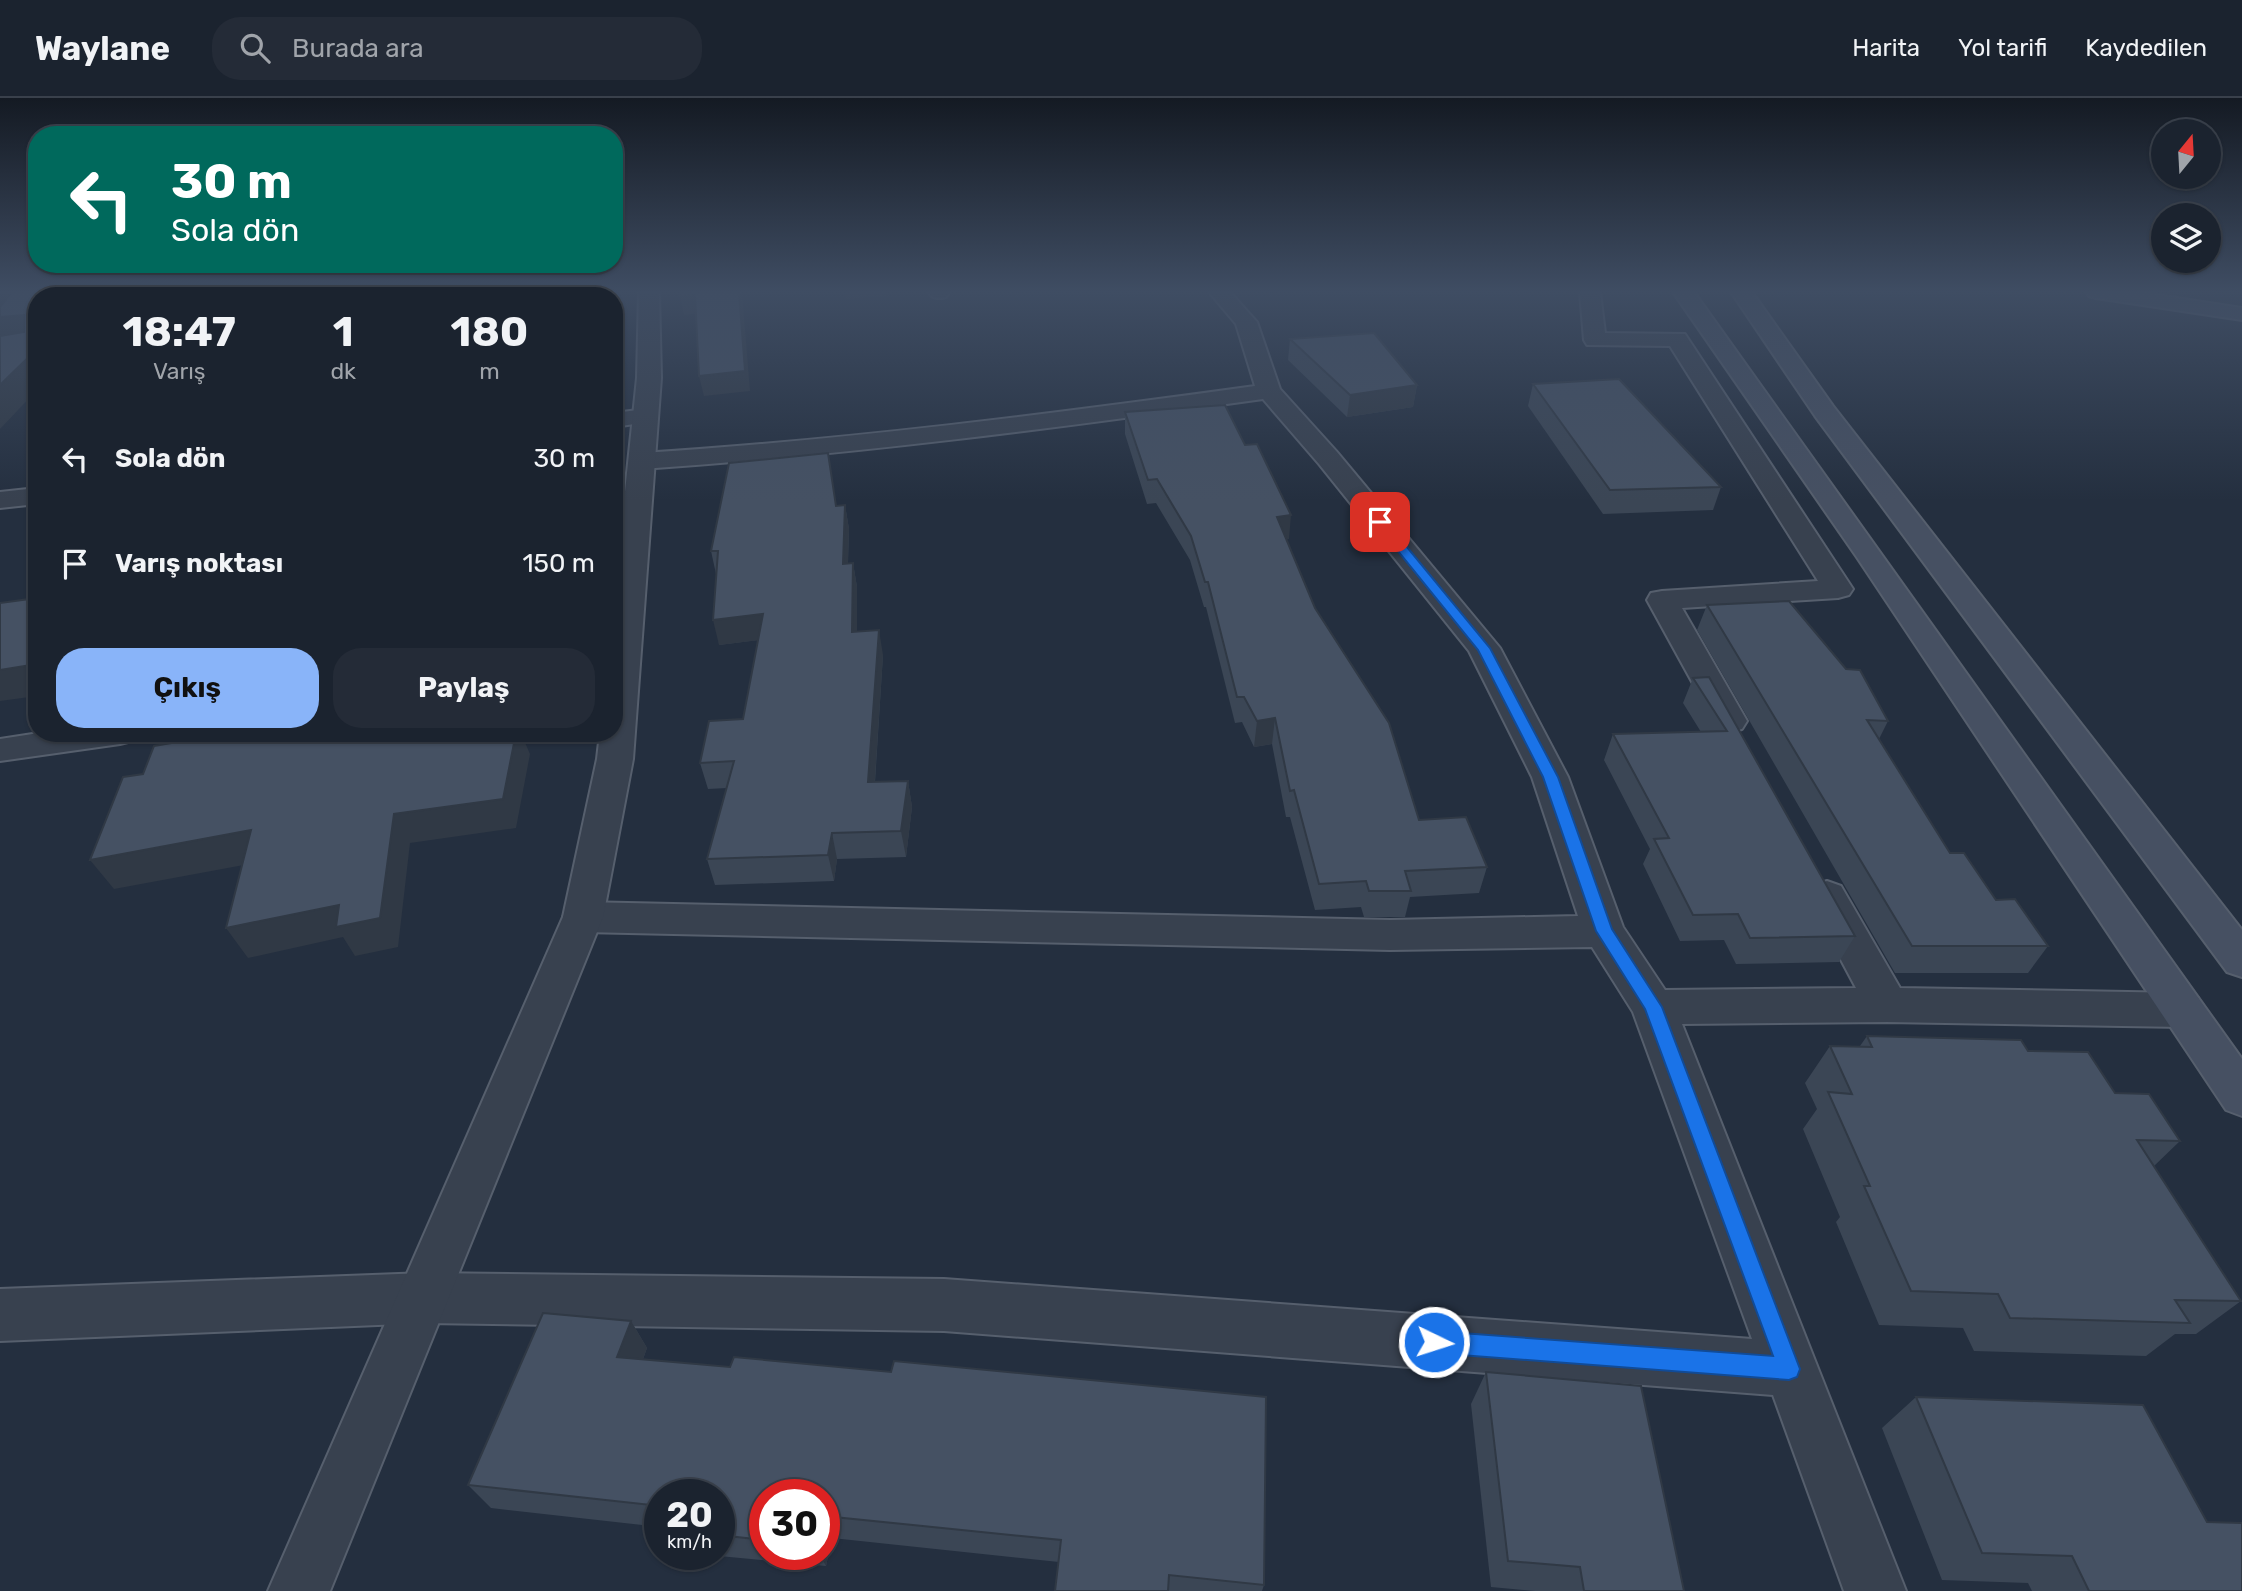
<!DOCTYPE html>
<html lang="tr">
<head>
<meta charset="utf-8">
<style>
	:root { --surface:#1b232f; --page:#242b37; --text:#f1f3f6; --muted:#a0a4aa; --line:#39404b; --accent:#89b4f9 }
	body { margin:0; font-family:Rubik,sans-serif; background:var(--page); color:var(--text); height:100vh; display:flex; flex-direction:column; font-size:26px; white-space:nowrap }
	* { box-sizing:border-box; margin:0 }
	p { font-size:23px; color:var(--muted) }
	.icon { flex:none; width:38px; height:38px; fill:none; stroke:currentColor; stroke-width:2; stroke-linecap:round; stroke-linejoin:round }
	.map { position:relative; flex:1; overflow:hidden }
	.sheet { position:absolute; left:28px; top:189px; width:595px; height:455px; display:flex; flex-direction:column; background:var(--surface); border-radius:28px; box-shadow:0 2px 5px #0004,0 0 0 2px var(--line) }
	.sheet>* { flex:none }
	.guide { position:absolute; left:28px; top:28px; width:595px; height:147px; border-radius:28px; box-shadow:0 2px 5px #0004,0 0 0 2px var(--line); background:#00695c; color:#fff; overflow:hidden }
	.needle { width:46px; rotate:18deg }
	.tools { position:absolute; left:2151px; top:21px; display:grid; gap:14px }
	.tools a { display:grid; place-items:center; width:70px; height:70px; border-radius:50%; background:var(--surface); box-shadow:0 2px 5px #0004,0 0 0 2px var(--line); font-size:35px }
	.speed { position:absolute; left:644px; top:1381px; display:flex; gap:14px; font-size:35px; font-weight:700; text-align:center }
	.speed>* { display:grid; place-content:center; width:91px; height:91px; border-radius:50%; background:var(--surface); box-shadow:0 2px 5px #0004,0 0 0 2px var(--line); line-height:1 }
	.speed small { font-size:18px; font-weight:400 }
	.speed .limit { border:10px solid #d22; background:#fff; color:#111 }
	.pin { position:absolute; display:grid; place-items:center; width:60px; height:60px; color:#fff; margin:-30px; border-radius:14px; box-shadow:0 4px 10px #0006 }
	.me { position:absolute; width:77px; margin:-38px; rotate:94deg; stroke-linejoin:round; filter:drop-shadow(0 0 5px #0008) }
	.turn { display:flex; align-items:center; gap:24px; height:147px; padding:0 28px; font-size:32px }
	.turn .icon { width:91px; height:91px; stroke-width:2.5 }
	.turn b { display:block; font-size:49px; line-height:60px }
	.eta { display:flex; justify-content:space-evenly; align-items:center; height:119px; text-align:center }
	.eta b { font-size:42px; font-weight:700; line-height:49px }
	.cta { display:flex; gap:14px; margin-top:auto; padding:14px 28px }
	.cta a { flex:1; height:80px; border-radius:28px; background:var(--accent); color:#111; font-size:28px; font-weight:700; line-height:80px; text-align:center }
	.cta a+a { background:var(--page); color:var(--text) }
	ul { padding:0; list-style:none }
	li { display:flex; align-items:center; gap:21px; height:105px; padding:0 28px }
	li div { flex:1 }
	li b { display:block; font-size:26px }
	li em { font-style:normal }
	header { display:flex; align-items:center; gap:42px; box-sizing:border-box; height:98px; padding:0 35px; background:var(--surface); border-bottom:2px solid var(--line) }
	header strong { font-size:33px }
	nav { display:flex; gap:38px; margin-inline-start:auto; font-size:24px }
	.search { width:490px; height:63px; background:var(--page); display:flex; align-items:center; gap:18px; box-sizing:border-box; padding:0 24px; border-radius:28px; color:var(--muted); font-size:26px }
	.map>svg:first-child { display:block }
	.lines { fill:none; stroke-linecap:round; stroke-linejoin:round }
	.minor-casing { stroke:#565f6d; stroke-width:4 }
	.tertiary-casing { stroke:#565f6d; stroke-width:4 }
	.secondary-casing { stroke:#565f6d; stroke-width:4 }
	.minor { fill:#38414f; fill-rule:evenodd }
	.tertiary { fill:#38414f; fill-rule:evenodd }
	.secondary { fill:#465062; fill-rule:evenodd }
	.wall { fill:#3b4655; fill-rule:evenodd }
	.shaded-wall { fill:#303945 }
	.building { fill:#455163; stroke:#303945; stroke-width:2 }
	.route { fill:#1a73e8; stroke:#114b97; stroke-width:2 }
</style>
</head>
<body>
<header>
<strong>Waylane</strong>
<div class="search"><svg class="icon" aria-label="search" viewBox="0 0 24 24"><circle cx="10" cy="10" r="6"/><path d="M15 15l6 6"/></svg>Burada ara</div>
<nav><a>Harita</a><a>Yol tarifi</a><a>Kaydedilen</a></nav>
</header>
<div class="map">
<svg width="2242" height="1493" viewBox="0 0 2242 1493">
	<rect width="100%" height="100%" fill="#242f3f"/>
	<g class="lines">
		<defs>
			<g id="minor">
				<path d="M 928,194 L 949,194 L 949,195 L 946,199 C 938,201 933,201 928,194 Z"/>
				<path d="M 1209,194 L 1230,194 L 1257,224 L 1280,291 L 1337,354 L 1500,550 L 1568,679 L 1623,829 L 1665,892 L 1856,890 L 1807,798 L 1813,788 L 1827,783 L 1841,788 L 1900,890 L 2183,895 L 2198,900 L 2205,912 L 2198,924 L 2183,929 L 1887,924 L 1682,926 L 1906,1493 L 1844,1493 L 1773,1297 L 944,1233 L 425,1225 L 0,1243 L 0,1191 L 425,1175 L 944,1181 L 1752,1241 L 1633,914 L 1592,849 L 1390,852 L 583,834 L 569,830 L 563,819 L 569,808 L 583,804 L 1390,822 L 1578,818 L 1532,679 L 1469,553 L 1319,366 L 1263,301 C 1056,330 850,357 642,371 L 633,369 L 629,363 L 633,357 L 642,355 C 848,342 1051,316 1255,288 L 1236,226 Z"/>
				<polygon points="1580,194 1600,194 1605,235 1685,236 1853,491 1849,497 1838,500 1682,510 1747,623 1742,631 1730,634 1718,631 1647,502 1651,495 1662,493 1818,483 1670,248 1587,247 1584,242"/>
				<polygon points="646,311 655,313 658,318 655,323 614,329 614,315"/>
				<polygon points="37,390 37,406 0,410 0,394"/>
				<polygon points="39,635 137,635 132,643 120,646 0,663 0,641"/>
			</g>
			<polygon id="tertiary" points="639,194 659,194 661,280 633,661 603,819 330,1493 268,1493 563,819 597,661 600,635 614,635 614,498 637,280"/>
			<g id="secondary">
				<polygon points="1673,194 1694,194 2242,961 2242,1018 2226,1012 1856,458"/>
				<polygon points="1731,194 1752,194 1833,308 2242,832 2242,879 2227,874 1815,318"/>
				<polygon points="2086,194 2138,194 2242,210 2242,222 2096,200 2089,198"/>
			</g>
		</defs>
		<use href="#minor" class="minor-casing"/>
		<use href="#tertiary" class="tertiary-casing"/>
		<use href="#secondary" class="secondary-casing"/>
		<use href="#minor" class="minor"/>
		<use href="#tertiary" class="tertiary"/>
		<use href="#secondary" class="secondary"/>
	</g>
	<g class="wall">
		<polygon points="1290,241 1417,287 1413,309 1347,319 1288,262"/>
		<polygon points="1533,286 1721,389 1713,412 1603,416 1528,308"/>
		<polygon points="1125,314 1289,441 1286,441 1315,510 1419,722 1487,769 1479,795 1410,799 1405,819 1364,819 1361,809 1315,812 1290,719 1286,719 1272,646 1254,649 1242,624 1235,625 1206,509 1204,509 1190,462 1156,405 1147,406 1125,336"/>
		<polygon points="845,407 849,431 848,465 853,465 857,489 857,534 883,557 875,684 908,683 912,709 906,759 837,761 834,783 715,787 707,761 727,690 708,691 700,665 743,621 758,542 719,547 716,476 711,453 837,408"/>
		<polygon points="1707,507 1888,623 1879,641 1950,755 1996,802 2048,848 2028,875 1895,875 1697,532"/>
		<polygon points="1693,580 1855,838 1839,864 1736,866 1724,842 1680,843 1643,766 1650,751 1604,662 1613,636 1701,634 1683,605"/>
		<polygon points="1867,938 2028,953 2115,995 2180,1043 2154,1068 2241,1203 2196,1236 2175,1236 2146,1258 1974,1253 1963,1230 1879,1227 1836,1124 1840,1119 1803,1031 1817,1011 1805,985 1830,948 1860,948"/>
		<path d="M 631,1223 L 647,1250 L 643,1261 L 1264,1487 L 1262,1493 L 1055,1493 L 1059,1464 L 832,1440 L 826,1468 L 698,1456 L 719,1456 L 719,1396 L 660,1396 L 660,1429 L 491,1410 L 468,1387 ZM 765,1396 L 824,1396 L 824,1456 L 765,1456 Z"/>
		<polygon points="1486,1274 1684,1493 1535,1493 1491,1489 1471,1306"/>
		<polygon points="1916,1299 2207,1424 2242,1493 2032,1493 2028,1485 1942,1482 1882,1330"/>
	</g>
	<g class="shaded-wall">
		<polygon points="0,194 19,194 0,211"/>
		<polygon points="106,194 154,194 154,198 101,198"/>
		<polygon points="504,194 522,194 520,198 502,198"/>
		<polygon points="739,194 742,194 750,293 704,298 699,278"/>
		<polygon points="845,194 885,194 886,198 846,201"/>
		<polygon points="695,197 700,215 684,217 680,198"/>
		<polygon points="24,217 37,238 0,240 0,219"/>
		<polygon points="37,251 37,292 0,331 0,287"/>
		<polygon points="1417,287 1413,309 1347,319 1350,297"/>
		<polygon points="845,407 849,431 847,490 843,466"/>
		<polygon points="1291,417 1289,441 1274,443 1277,419"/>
		<polygon points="853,465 857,489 857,559 852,534"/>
		<polygon points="763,516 769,541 719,547 713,522"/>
		<polygon points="879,532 883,557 873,710 868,684"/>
		<polygon points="37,566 37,598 0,603 0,572"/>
		<polygon points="1275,620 1272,646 1254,649 1257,623"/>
		<polygon points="510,635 524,635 523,640 530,656 516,730 410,745 398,849 355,858 343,839 248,860 226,830"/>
		<polygon points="908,683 912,709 906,759 901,733"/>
		<polygon points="251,732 271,762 114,791 90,762"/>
		<polygon points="832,735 837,761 834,783 828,757"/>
		<polygon points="631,1223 647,1250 634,1285 617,1259"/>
		<polygon points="824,1424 832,1440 826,1468 819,1456 824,1456"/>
	</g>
	<g class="building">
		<polygon points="12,194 106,194 101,198 37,198 37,251 0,287 0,238 24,234 24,217 0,219 0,209"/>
		<polygon points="224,194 504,194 502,198 223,198"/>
		<polygon points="680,194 739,194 745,273 699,278 695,197 680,198"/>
		<polygon points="1374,235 1417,287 1350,297 1290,241"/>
		<polygon points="1619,281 1721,389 1610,392 1533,286"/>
		<polygon points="1225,307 1245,347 1257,346 1291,417 1277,419 1315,510 1389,625 1419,722 1466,719 1487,769 1405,773 1411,793 1369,793 1366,783 1319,786 1294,692 1290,693 1275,620 1257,623 1244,599 1237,599 1208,484 1205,484 1191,438 1157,381 1148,382 1125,314"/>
		<polygon points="828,355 836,408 845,407 843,466 853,465 852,534 879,532 868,684 908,683 901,733 832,735 828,757 707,761 734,663 700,665 709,623 743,621 763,516 713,522 718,453 711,453 729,365"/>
		<polygon points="37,500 37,566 0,572 0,505"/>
		<polygon points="1789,503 1846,571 1860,572 1888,623 1867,622 1950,755 1964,755 1996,802 2015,801 2048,848 1912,848 1707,507"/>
		<polygon points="1709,579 1855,838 1750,840 1738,816 1693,817 1654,741 1669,740 1613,636 1727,633 1693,580"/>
		<polygon points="230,635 516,635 503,701 394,716 380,820 336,829 339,807 226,830 251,732 90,762 123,679 143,676 154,648"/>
		<polygon points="1867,938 2021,942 2028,953 2088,954 2115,995 2149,996 2180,1043 2137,1042 2241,1203 2175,1202 2190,1225 2010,1220 1998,1196 1911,1193 1864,1088 1870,1088 1828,994 1852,996 1830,948 1872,949"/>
		<polygon points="543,1215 631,1223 617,1259 730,1269 734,1259 891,1274 894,1263 1266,1299 1264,1487 1169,1477 1168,1493 1055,1493 1061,1442 824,1418 824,1396 765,1396 765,1442 719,1437 719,1396 660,1396 660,1408 468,1387"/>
		<polygon points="1486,1274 1641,1288 1684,1493 1584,1493 1580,1469 1508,1463"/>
		<polygon points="1916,1299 2143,1307 2207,1424 2242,1425 2242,1493 2089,1493 2072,1458 1982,1455"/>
	</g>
	<linearGradient id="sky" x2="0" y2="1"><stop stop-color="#141a23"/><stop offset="0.48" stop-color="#3f4d63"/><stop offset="1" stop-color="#3f4d63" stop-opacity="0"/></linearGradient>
	<rect width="2242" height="403" fill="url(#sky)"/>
	<polygon class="route" points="1376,421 1384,421 1490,550 1558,679 1612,831 1662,909 1800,1271 1797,1279 1789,1282 1434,1255 1427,1252 1423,1244 1427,1236 1434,1233 1773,1258 1645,911 1596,833 1543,679 1478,552 1376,426"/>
</svg>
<div class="tools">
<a><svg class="needle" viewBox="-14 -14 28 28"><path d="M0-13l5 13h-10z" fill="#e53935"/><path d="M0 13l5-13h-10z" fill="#a0a4aa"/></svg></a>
<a><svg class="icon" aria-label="layers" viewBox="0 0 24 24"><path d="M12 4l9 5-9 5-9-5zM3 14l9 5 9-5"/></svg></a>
</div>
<div class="speed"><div>20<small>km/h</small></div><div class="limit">30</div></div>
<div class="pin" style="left:1380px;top:424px;background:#d93025"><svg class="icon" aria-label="arrive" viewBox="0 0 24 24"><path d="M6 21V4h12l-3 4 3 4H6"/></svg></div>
<svg class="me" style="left:1434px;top:1244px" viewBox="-20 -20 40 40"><circle r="17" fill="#1a73e8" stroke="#fff" stroke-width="3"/><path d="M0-11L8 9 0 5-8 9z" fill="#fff"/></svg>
<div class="guide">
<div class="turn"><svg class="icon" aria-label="left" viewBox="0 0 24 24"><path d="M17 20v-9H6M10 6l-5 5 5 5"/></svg><div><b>30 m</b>Sola dön</div></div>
</div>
<section class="sheet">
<div class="eta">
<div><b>18:47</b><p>Varış</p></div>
<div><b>1</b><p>dk</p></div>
<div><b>180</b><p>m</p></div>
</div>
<ul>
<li><svg class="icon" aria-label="left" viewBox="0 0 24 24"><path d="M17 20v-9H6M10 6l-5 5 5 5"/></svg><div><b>Sola dön</b></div><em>30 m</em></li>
<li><svg class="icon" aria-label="arrive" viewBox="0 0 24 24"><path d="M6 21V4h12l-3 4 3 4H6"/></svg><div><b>Varış noktası</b></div><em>150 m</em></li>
</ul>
<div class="cta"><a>Çıkış</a><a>Paylaş</a></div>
</section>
</div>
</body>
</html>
